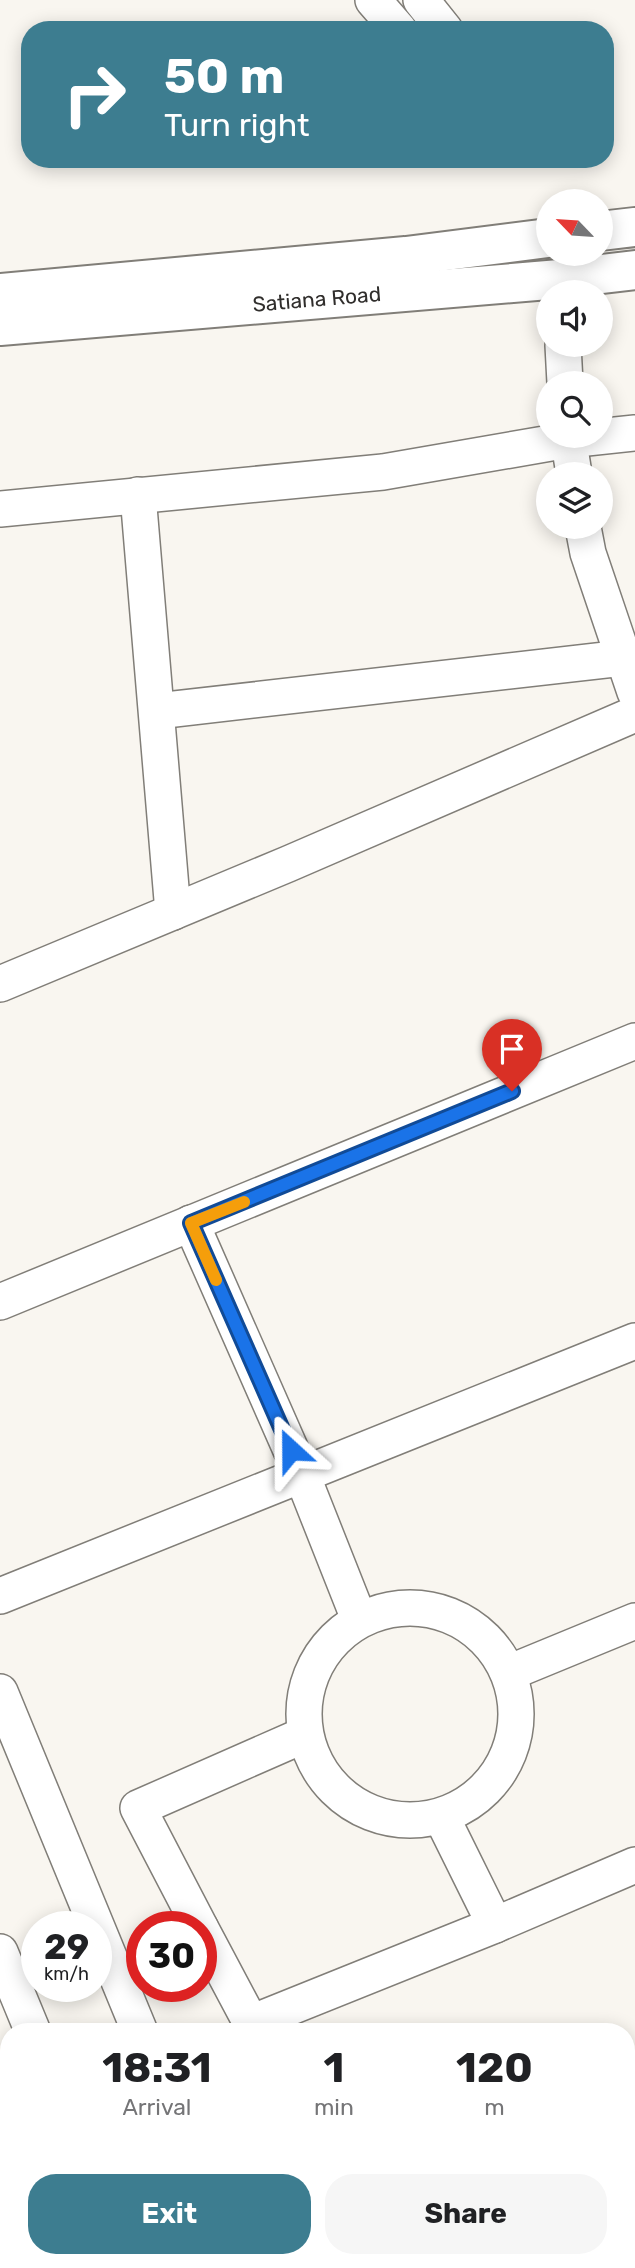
<!DOCTYPE html>
<html lang="en">
<head>
<meta charset="utf-8">
<style>
	:root { --surface:#fff; --page:#f6f6f6; --text:#202124; --muted:#757577; --accent:#3d7d90 }
	body { margin:0; font-family:Rubik,sans-serif; background:var(--page); color:var(--text); height:100vh; display:flex; flex-direction:column; font-size:26px; white-space:nowrap }
	* { box-sizing:border-box; margin:0 }
	p { font-size:23px; color:var(--muted) }
	.icon { flex:none; width:38px; height:38px; fill:none; stroke:currentColor; stroke-width:2; stroke-linecap:round; stroke-linejoin:round }
	.map { position:relative; flex:1; overflow:hidden }
	.sheet { position:absolute; left:0px; top:2023px; width:635px; height:245px; display:flex; flex-direction:column; background:var(--surface); border-radius:28px 28px 0 0; box-shadow:0 4px 18px #0003 }
	.sheet>* { flex:none }
	.top-card { position:absolute; left:21px; top:21px; width:593px; height:147px; border-radius:28px; box-shadow:0 4px 18px #0003; background:#3d7d90; color:#fff; overflow:hidden }
	.needle { width:46px; rotate:295deg }
	.tools { position:absolute; left:536px; top:189px; display:grid; gap:14px }
	.tools a { display:grid; place-items:center; width:77px; height:77px; border-radius:50%; background:var(--surface); box-shadow:0 4px 18px #0003; font-size:35px }
	.speed { position:absolute; left:21px; top:1911px; display:flex; gap:14px; font-size:35px; font-weight:700; text-align:center }
	.speed>* { display:grid; place-content:center; width:91px; height:91px; border-radius:50%; background:var(--surface); box-shadow:0 4px 18px #0003; line-height:1 }
	.speed small { font-size:18px; font-weight:400 }
	.speed .limit { border:10px solid #d22; background:#fff; color:#111 }
	.pin { position:absolute; display:grid; place-items:center; width:60px; height:60px; color:#fff; margin:-72px -30px; border-radius:50% 50% 50% 0; rotate:-45deg; box-shadow:0 0 7px #0007 }
	.pin .icon { rotate:45deg }
	.me { position:absolute; width:77px; margin:-38px; rotate:336deg; stroke-linejoin:round; filter:drop-shadow(0 0 5px #0008) }
	.turn { display:flex; align-items:center; gap:24px; height:147px; padding:0 28px; font-size:32px }
	.turn .icon { width:91px; height:91px; stroke-width:2.5 }
	.turn b { display:block; font-size:49px; line-height:60px }
	.eta { display:flex; justify-content:space-evenly; align-items:center; height:119px; text-align:center }
	.eta b { font-size:42px; font-weight:700; line-height:49px }
	.cta { display:flex; gap:14px; margin-top:auto; padding:14px 28px }
	.cta a { flex:1; height:80px; border-radius:28px; background:var(--accent); color:#fff; font-size:28px; font-weight:700; line-height:80px; text-align:center }
	.cta a+a { background:var(--page); color:var(--text) }
	.map>svg:first-child { display:block }
	.lines { fill:none; stroke-linecap:round; stroke-linejoin:round }
	.minor-casing { stroke:#817e78; stroke-width:38 }
	.major-casing { stroke:#817e78; stroke-width:42 }
	.minor { stroke:#fff; stroke-width:35 }
	.major { stroke:#fff; stroke-width:38 }
	.route-casing { stroke:#114b97; stroke-width:18 }
	.route { stroke:#1a73e8; stroke-width:12 }
	.slow { stroke:#f59e0b; stroke-width:12 }
	.labels { text-anchor:middle; stroke-width:7; stroke-linejoin:round; paint-order:stroke }
	.street-label { font-size:21px; fill:#302e2c; stroke:#fff }
</style>
</head>
<body>
<div class="map">
<svg width="635" height="2268" viewBox="0 0 635 2268">
	<rect width="100%" height="100%" fill="#f9f6f0"/>
	<g class="lines">
		<defs>
			<g id="minor">
				<polyline points="373,0 399,30"/>
				<polyline points="421,0 445,30"/>
				<polyline points="563,345 565,383"/>
				<polyline points="568,436 574,474"/>
				<polyline points="138,495 173,912"/>
				<polyline points="0,509 383,472 568,440 635,433"/>
				<polyline points="583,527 588,553 635,692"/>
				<polyline points="157,711 623,658"/>
				<polyline points="0,984 288,864 635,714"/>
				<polyline points="191,1223 302,1475 359,1619"/>
				<polyline points="0,1302 635,1041"/>
				<polyline points="0,1596 635,1341"/>
				<circle cx="410" cy="1714" r="106"/>
				<polyline points="511,1672 635,1621"/>
				<polyline points="0,1692 140,2032"/>
				<polyline points="442,1818 495,1925"/>
				<polyline points="200,1927 138,1808 304,1735"/>
				<polyline points="201,1929 251,2023 495,1925 635,1865"/>
				<polyline points="0,1952 33,2032"/>
				<polyline points="0,2135 9,2132"/>
				<polyline points="234,2259 237,2268"/>
				<polyline points="105,2268 119,2259"/>
			</g>
			<g id="major">
				<polyline points="600,231 635,227"/>
				<polyline points="0,293 406,256 548,238"/>
				<path id="s1" d="M 0,326 L 560,279 L 635,270"/>
			</g>
		</defs>
		<use href="#minor" class="minor-casing"/>
		<use href="#major" class="major-casing"/>
		<use href="#minor" class="minor"/>
		<use href="#major" class="major"/>
	</g>
	<g class="lines">
		<defs>
			<polyline id="route" points="291,1450 191,1223 512,1091"/>
		</defs>
		<use href="#route" class="route-casing"/>
		<use href="#route" class="route"/>
		<polyline class="slow" points="216,1280 191,1223 244,1202"/>
	</g>
	<g class="labels">
		<g class="street-label">
			<text dy="7" stroke="none"><textPath href="#s1" startOffset="318">Satiana Road</textPath></text>
		</g>
	</g>
</svg>
<div class="tools">
<a><svg class="needle" viewBox="-14 -14 28 28"><path d="M0-13l5 13h-10z" fill="#e53935"/><path d="M0 13l5-13h-10z" fill="#757577"/></svg></a>
<a><svg class="icon" aria-label="sound" viewBox="0 0 24 24"><path d="M4 9h4l5-4v14l-5-4H4zM17 9q2 3 0 6"/></svg></a>
<a><svg class="icon" aria-label="search" viewBox="0 0 24 24"><circle cx="10" cy="10" r="6"/><path d="M15 15l6 6"/></svg></a>
<a><svg class="icon" aria-label="layers" viewBox="0 0 24 24"><path d="M12 4l9 5-9 5-9-5zM3 14l9 5 9-5"/></svg></a>
</div>
<div class="speed"><div>29<small>km/h</small></div><div class="limit">30</div></div>
<div class="pin" style="left:512px;top:1091px;background:#d93025"><svg class="icon" aria-label="arrive" viewBox="0 0 24 24"><path d="M6 21V4h12l-3 4 3 4H6"/></svg></div>
<svg class="me" style="left:291px;top:1450px" viewBox="-20 -20 40 40"><path d="M0-17L14 15 0 8-14 15z" fill="#1a73e8" stroke="#fff" stroke-width="4"/></svg>
<div class="top-card">
<div class="turn"><svg class="icon" aria-label="right" viewBox="0 0 24 24"><path d="M7 20v-9h11M14 6l5 5-5 5"/></svg><div><b>50 m</b>Turn right</div></div>
</div>
<section class="sheet">
<div class="eta">
<div><b>18:31</b><p>Arrival</p></div>
<div><b>1</b><p>min</p></div>
<div><b>120</b><p>m</p></div>
</div>
<div class="cta"><a>Exit</a><a>Share</a></div>
</section>
</div>
</body>
</html>
